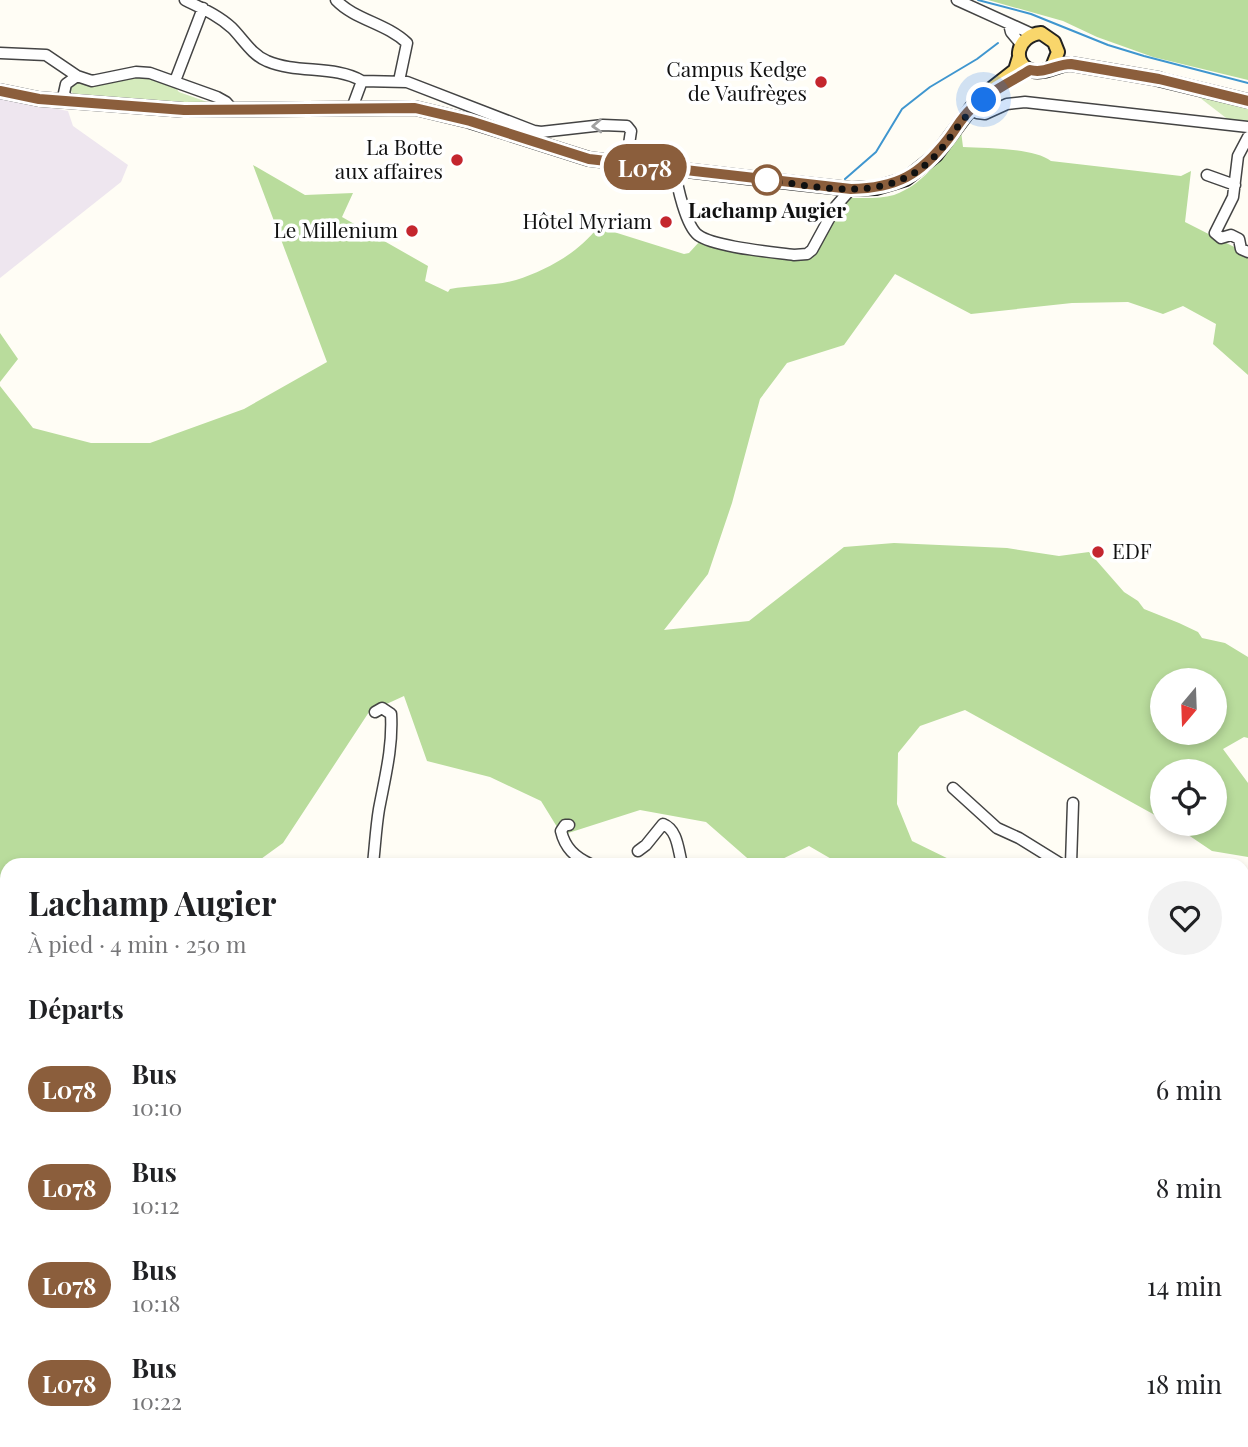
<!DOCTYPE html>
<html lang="fr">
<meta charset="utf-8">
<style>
body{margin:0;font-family:"Playfair Display",serif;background:#f2f2f2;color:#202124;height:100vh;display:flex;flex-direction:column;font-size:26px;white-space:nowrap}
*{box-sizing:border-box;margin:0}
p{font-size:23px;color:#757577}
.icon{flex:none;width:38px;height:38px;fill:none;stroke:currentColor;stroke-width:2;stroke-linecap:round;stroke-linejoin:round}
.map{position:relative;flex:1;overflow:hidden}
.drawer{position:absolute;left:0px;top:858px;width:1250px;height:590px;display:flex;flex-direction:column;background:#fff;border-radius:21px 21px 0 0;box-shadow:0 4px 10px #0003}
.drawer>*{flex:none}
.badge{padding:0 14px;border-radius:23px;font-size:24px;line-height:46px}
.needle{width:46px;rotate:199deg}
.tools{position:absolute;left:1150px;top:668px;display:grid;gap:14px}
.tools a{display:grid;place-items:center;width:77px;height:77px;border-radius:50%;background:#fff;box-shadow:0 4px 10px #0003;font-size:35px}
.you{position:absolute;width:35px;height:35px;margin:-18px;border:5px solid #fff;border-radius:50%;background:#1a73e8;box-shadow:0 0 0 10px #1a73e833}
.map>.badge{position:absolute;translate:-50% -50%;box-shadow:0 0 0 4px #fff}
h2{padding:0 28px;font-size:26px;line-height:63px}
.round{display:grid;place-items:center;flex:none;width:74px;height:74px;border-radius:37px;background:#f2f2f2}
.summary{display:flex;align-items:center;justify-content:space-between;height:119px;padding:0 28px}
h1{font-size:33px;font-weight:700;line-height:52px}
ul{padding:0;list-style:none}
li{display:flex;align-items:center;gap:21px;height:98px;padding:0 28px}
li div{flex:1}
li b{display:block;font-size:26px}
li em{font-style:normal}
li .badge{min-width:77px;font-weight:700;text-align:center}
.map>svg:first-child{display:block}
.industrial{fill:#eee6ef}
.green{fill:#d5ebbd}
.forest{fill:#b9dc9c;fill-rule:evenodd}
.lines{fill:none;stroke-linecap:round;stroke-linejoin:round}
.stream{stroke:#3f96cf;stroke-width:2}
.minor-casing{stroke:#444;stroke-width:13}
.major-casing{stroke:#222;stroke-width:16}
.minor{stroke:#fff;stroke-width:10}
.major{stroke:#f9d66b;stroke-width:12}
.oneway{stroke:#a0a0a0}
.line-casing{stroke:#fff;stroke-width:16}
.line{stroke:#8b5e3c;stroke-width:10}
.walk{stroke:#111;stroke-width:7;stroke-dasharray:0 12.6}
.poi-dot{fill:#c4262e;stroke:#fff;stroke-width:2.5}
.stop-dot{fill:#fff;stroke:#8b5e3c;stroke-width:3.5}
.labels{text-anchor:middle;stroke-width:7;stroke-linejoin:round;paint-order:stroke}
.poi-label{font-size:21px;fill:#111;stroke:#fff;text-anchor:end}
.stop-label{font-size:21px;font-weight:bold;fill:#111;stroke:#fff}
</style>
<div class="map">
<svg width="1248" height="1447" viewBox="0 0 1248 1447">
<rect width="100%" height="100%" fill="#fffdf5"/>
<path class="industrial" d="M 0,98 L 68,111 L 73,126 L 128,165 L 121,182 L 0,278 Z"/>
<path class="green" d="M 136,76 L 144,76 L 174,86 L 179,92 L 213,104 L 75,96 L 70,90 L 75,82 L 99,85 Z
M 1195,94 L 1248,108 L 1248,123 L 1230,121 Z"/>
<path class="forest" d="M 988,0 L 1248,0 L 1248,80 L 1153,57 L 1097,37 L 1063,21 Z
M 961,131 L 963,147 C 986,148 1034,148 1051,161 L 1181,176 L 1191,171 L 1185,222 L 1248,254 L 1248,375 L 1213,344 L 1216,324 L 1183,306 L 1163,314 L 1128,302 L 1072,303 L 971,314 L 895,274 L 844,345 L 787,363 L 760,399 L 732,503 L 708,574 L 664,630 L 749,621 L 844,547 L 894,543 L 1007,548 L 1059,556 L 1089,552 L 1124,592 L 1138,601 L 1144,609 L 1179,623 L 1198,632 L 1202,638 L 1225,643 L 1248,657 L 1248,738 L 1244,737 L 1223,749 L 1248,783 L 1248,857 L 1212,851 L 1172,824 L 1214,824 L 1214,772 L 1162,772 L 1162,819 L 965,710 L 920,726 L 898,753 L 897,804 L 912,841 L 959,864 L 840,864 L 809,846 L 772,864 L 754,864 L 706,822 L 640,810 L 562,835 L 541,801 L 490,777 L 427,761 L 404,696 L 369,712 L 283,843 L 254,864 L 7,864 L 7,1240 L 0,1232 L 0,386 L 33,428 L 91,443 L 150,443 L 244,409 L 327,362 L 253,165 L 305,195 L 353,193 L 342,217 L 428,266 L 425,281 L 448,292 L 450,289 C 471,285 495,286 516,280 C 547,270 578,253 598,227 L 684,254 L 689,253 L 700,241 L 718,248 L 800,261 L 814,254 L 840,209 L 850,198 C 864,198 881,199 894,195 C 925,184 942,156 961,131 ZM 1162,681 L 1214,681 L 1214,733 L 1162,733 Z
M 0,333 L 18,359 L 0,382 Z
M 460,1440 L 912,1440 L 948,1447 L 478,1447 Z"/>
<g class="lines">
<path class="stream" d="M 978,0 L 1031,14 L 1108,45 L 1144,56 L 1248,83
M 845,179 L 876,152 L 902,109 L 930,87 L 977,59 L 998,43"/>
<g class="minor-casing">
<path id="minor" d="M 185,0 C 201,8 218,15 232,28 C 243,39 252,55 267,61 C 297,74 335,65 362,81
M 336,0 C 355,20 386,23 407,43 L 399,81
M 957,0 L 1032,34
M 1009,24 L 1011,32 L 1021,44
M 0,53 L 46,55 L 77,76 L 92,81 L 136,72 L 150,73 L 217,97 L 226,102 L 233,110
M 175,81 L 203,8
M 68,101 L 64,93 L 66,84 L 77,76
M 352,108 L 362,81 L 407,82 L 534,131 L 541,132 L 603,125 L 627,126 L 631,131 L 628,151 L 631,154 C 648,156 673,154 682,171
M 977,113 L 985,114 L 1007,104 L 1025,102 L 1248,127
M 1248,137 L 1238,156 L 1233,197 L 1215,233 L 1221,238 L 1231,235 L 1239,239 L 1241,249 L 1248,252
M 675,170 C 677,186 686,226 698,235 C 714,247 772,252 794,255 L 807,254 L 812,250 L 836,206 L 851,189
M 1207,175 L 1235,185
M 953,788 L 997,828 L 1019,838 L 1061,864
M 569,825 L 565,825 L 561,831 C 565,848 575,857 590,864
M 638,851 L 646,845 L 663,824 C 678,830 678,850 682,864
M 373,864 C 375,846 376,827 379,809 C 385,777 393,747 391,714 L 382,708 L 375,712
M 1071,864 L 1073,803
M 1242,1099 L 1248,1108
M 1242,1190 L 1246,1197 L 1242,1207
M 1242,1230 L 1248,1239
M 1242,1301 L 1248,1306
M 1242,1328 L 1248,1329"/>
</g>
<g class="major-casing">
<path id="major" d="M 1052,67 L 1058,52 L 1054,42 L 1041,33 C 1017,35 1010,64 1033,71 C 1044,74 1059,64 1071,64 L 1159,79
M 1153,78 L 1248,101
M 0,91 L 39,99 L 184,110 L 415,108 L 469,121 L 589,159 L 795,183 L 851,189 L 876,188 L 906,179 L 936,155 L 978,99 L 1015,70 L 1019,57"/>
</g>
<use href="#minor" class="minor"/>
<use href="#major" class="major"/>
</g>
<defs><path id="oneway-chevron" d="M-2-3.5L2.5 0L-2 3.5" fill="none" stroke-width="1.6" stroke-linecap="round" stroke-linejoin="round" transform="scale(1.75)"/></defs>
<use class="oneway" href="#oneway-chevron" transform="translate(597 126) rotate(177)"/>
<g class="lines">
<g class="line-casing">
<path id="line" d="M 0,91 L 39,99 L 184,110 L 415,108 L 470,121 L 589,159 L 851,189 C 897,188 920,175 948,139 C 955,130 962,117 971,109 C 987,93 1011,82 1030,70 C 1045,74 1056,64 1071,64 L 1159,79 L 1248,101"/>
</g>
<use href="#line" class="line"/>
<path class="walk" d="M 767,180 C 826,188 889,204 935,156 C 952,138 962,115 984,100"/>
</g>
<g class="poi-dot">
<circle cx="821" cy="82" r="7"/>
<circle cx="457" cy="160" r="7"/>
<circle cx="666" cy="222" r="7"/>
<circle cx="412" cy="231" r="7"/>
<circle cx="1098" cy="552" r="7"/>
</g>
<circle class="stop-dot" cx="767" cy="180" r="14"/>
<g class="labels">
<g class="poi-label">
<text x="807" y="77">Campus Kedge<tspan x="807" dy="24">de Vaufrèges</tspan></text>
<text x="443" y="155">La Botte<tspan x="443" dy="24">aux affaires</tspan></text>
<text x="652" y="229">Hôtel Myriam</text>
<text x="398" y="238">Le Millenium</text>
<text x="1112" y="559" text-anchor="start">EDF</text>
</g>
<g class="stop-label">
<text x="767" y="218">Lachamp Augier</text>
</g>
</g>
</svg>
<div class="tools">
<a><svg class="needle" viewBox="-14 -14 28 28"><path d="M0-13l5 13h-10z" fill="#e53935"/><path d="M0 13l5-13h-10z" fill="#757577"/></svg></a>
<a><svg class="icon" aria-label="locate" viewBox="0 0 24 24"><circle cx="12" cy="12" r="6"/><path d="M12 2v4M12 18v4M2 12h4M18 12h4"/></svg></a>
</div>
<div class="you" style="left:984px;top:100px"></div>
<b class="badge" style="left:645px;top:167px;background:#8b5e3c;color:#fff">L078</b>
<section class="drawer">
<div class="summary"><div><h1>Lachamp Augier</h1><p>À pied · 4 min · 250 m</p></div><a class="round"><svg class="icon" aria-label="heart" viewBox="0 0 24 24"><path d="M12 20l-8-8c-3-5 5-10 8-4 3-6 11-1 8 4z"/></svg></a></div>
<h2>Départs</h2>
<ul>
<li><span class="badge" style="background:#8b5e3c;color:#fff">L078</span><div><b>Bus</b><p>10:10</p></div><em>6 min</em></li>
<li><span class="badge" style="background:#8b5e3c;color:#fff">L078</span><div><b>Bus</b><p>10:12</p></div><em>8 min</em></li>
<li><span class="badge" style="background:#8b5e3c;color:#fff">L078</span><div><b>Bus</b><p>10:18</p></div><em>14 min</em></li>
<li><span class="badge" style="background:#8b5e3c;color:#fff">L078</span><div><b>Bus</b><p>10:22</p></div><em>18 min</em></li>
</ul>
</section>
</div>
